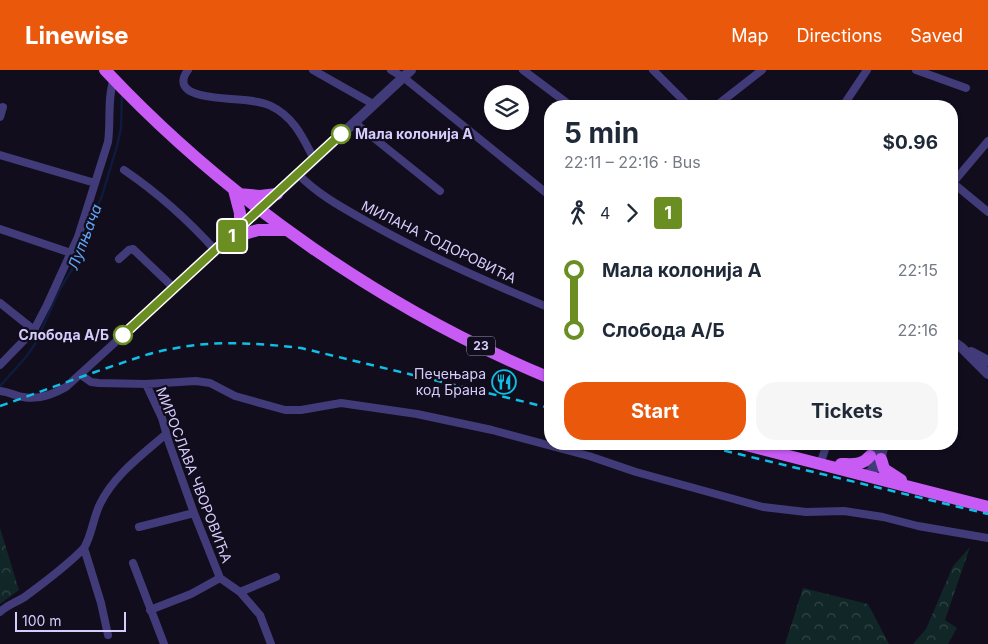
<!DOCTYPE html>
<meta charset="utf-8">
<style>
body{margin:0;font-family:Inter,sans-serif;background:#f6f6f7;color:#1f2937;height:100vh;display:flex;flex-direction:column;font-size:19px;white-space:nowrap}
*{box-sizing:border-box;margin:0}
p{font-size:16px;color:#747a83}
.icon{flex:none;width:28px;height:28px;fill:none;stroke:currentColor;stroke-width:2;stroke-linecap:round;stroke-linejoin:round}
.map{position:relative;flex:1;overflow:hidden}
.sheet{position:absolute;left:544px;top:30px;width:414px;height:350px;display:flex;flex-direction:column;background:#fff;border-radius:20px;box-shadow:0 1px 4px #0004}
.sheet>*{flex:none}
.badge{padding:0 10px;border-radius:4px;font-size:18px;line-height:32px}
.buttons{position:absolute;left:484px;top:15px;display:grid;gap:10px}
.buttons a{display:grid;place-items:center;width:45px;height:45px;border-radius:50%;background:#fff;box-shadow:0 1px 4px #0004;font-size:25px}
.scale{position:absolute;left:15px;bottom:12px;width:111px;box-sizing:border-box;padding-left:5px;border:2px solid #d6cdfc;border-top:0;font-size:14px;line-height:18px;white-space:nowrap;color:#d6cdfc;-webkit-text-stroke:4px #110d1d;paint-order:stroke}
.map>.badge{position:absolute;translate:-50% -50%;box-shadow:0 0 0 2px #fff}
.legs{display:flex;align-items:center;gap:8px;height:55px;padding:0 20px;font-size:16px}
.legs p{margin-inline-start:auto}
.head{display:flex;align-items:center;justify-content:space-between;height:85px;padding:0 20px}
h1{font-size:28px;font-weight:700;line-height:38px}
.cta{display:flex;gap:10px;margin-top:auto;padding:10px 20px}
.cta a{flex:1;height:58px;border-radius:20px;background:#ea580c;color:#fff;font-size:20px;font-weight:700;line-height:58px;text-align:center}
.cta a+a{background:#f6f6f7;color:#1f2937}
ul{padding:0 20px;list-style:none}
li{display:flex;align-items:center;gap:18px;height:60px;font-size:19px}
li i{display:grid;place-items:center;width:8px;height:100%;margin:0 6px;background:currentColor}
li i::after{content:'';width:12px;height:12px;margin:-6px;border:4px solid;border-radius:50%;background:#fff}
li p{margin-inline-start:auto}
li:first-child i{background:linear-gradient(#0000 50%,currentColor 0)}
li:last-child i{background:linear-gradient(currentColor 50%,#0000 0)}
header{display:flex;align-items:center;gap:30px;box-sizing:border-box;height:70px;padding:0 25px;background:#ea580c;color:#fff}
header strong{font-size:24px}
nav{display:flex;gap:28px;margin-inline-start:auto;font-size:18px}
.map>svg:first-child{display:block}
.forest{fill:url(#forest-crowns)}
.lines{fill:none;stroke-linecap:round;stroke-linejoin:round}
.stream{stroke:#0e1b3c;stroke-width:2.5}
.minor{stroke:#423b79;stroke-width:8}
.tertiary{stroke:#423b79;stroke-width:10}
.primary{stroke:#c75bf4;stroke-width:12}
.rail{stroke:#0fbfe5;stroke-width:2.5;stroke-dasharray:8 6;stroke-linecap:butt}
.line-1-casing{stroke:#fff;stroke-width:11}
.line-1{stroke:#6b8e23;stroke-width:8}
.stop-1-dot{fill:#fff;stroke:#6b8e23;stroke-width:2.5}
.labels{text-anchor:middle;stroke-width:4.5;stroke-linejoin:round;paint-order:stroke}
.shield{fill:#110d1d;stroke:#9b93b9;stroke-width:1}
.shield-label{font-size:12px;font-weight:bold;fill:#d6cdfc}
.stop-label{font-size:14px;font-weight:bold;fill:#d6cdfc;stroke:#110d1d;text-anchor:start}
.street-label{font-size:14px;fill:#d6cdfc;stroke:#110d1d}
.poi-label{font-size:14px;fill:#d6cdfc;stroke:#110d1d;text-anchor:end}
.water-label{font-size:15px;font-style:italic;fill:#62a5f5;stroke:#110d1d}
</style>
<header>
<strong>Linewise</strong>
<nav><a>Map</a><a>Directions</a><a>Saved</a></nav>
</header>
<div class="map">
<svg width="988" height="574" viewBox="0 0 988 574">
<defs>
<pattern id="forest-crowns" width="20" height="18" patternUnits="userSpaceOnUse" patternTransform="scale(1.25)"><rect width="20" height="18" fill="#112627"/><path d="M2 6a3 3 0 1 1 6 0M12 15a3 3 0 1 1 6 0" fill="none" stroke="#334447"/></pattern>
</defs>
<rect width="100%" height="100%" fill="#110d1d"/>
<path class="forest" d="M 0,458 L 19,520 L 0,534 Z
M 970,477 L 945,550 L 957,558 L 948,574 L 913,574 L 926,559 L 953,496 Z
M 803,518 L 868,534 L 889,574 L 785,574 Z"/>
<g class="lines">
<path class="stream" d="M 0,316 L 26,287 L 35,274 L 60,219 L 83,181 L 90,152 L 102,126 L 117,76 L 121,58 L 122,23"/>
<path class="minor" d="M 188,0 C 166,30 229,28 245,30 C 253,31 263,32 271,36 C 294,47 303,68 314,89
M 313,0 L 373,34
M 391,0 L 403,7 L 550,126
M 523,0 L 571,36
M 653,0 L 689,36
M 916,0 L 966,18
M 716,36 L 762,0
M 843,36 L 867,0
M 0,47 L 3,37
M 354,52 L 440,121
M 0,85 L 95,113
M 124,100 C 158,123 188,150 216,181
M 298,104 C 319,126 347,140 373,155 C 430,187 490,213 550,238
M 953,113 L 988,142
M 951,115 L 988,71
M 0,159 L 71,183
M 240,159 L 260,140
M 119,189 L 129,180 L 133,179 L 174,218
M 0,233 L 34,260
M 0,295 L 34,260 L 47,235 L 78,167 L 108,72 C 111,52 107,27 114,9
M 81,305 L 91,312 L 99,313 L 146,314 L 196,311 L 210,313 L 235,326 L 285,340 L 301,340 L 341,333 L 417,344 L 492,360 L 589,386 L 636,402 L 763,437 L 806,442 L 844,441 L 883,447 L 918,456 L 988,468
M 146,314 L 162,348 L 169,373 L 194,443 L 220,508 L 240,522 L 260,545 L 271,574
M 0,321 C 9,322 16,326 23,327 C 38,330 54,324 66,317 L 231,167
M 820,394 L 827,374
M 139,457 L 194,443
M 84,478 L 101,533 L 108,565
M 133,493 L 164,574
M 240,522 L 276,507
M 150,540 L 191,524 L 220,508
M 0,542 C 8,534 18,532 26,526 C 46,511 67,496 84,478 C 92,465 93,448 100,434 C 114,405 142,385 166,364"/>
<path class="tertiary" d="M 260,140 L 411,0
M 951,270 L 961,277 L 988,304
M 971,282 L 988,291
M 871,393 L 870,386 L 875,374
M 864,405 C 879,400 881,387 884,374"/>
<path class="primary" d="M 105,0 C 227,130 385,240 550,308
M 234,120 L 240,143 L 240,159
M 238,124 L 260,126 L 277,124
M 228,169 L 258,160 L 287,160
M 742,374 L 988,437
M 881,389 L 884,399 L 901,410
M 841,394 C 852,394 862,396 870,386"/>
<path class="rail" d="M 0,336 C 40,322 79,307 119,294 C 136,288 153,282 171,279 C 214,270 257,273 301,278 L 550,338
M 697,374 L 988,444"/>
</g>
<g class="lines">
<g class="line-1-casing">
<path id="line-1" d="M 123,265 L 341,64"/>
</g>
<use href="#line-1" class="line-1"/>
</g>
<defs>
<g id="restaurant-ring" transform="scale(1.25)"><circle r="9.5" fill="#110d1d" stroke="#0fbfe5" stroke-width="1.5"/><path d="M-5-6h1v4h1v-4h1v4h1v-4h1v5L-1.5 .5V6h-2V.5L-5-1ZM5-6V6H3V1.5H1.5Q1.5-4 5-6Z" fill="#0fbfe5"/></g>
</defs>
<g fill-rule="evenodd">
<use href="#restaurant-ring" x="504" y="312"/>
</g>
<g class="stop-1-dot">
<circle cx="341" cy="64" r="9"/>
<circle cx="123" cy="265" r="9"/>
</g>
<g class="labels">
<rect class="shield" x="467" y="266.5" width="28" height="19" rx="4"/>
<g class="shield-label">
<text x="481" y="280">23</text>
</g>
<g class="stop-label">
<text x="355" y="69">Мала колонија А</text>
<text x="109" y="270" text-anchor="end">Слобода А/Б</text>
</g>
<g class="street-label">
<text transform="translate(439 172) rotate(26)" y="5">МИЛАНА ТОДОРОВИЋА</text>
<text transform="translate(194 405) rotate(69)" y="5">МИРОСЛАВА ЧВОРОВИЋА</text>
</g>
<g class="poi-label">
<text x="486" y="309">Печењара<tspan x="486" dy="16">код Брана</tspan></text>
</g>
<g class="water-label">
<text transform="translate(85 167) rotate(-69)" y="5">Лупњача</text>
</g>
</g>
</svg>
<div class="buttons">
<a><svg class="icon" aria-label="layers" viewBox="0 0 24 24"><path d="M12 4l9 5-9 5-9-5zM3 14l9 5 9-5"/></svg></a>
</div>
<div class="scale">100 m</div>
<b class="badge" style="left:232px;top:166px;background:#6b8e23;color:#fff">1</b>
<section class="sheet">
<div class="head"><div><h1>5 min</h1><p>22:11 – 22:16 · Bus</p></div><b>$0.96</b></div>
<div class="legs"><svg class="icon" aria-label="walk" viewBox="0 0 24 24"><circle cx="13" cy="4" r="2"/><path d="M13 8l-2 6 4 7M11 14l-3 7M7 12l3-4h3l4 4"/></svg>4<svg class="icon" aria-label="forward" viewBox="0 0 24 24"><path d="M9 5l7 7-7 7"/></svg><b class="badge" style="background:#6b8e23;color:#fff">1</b></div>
<ul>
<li><i style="color:#6b8e23"></i><b>Мала колонија А</b><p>22:15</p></li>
<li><i style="color:#6b8e23"></i><b>Слобода А/Б</b><p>22:16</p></li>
</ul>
<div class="cta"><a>Start</a><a>Tickets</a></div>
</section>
</div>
